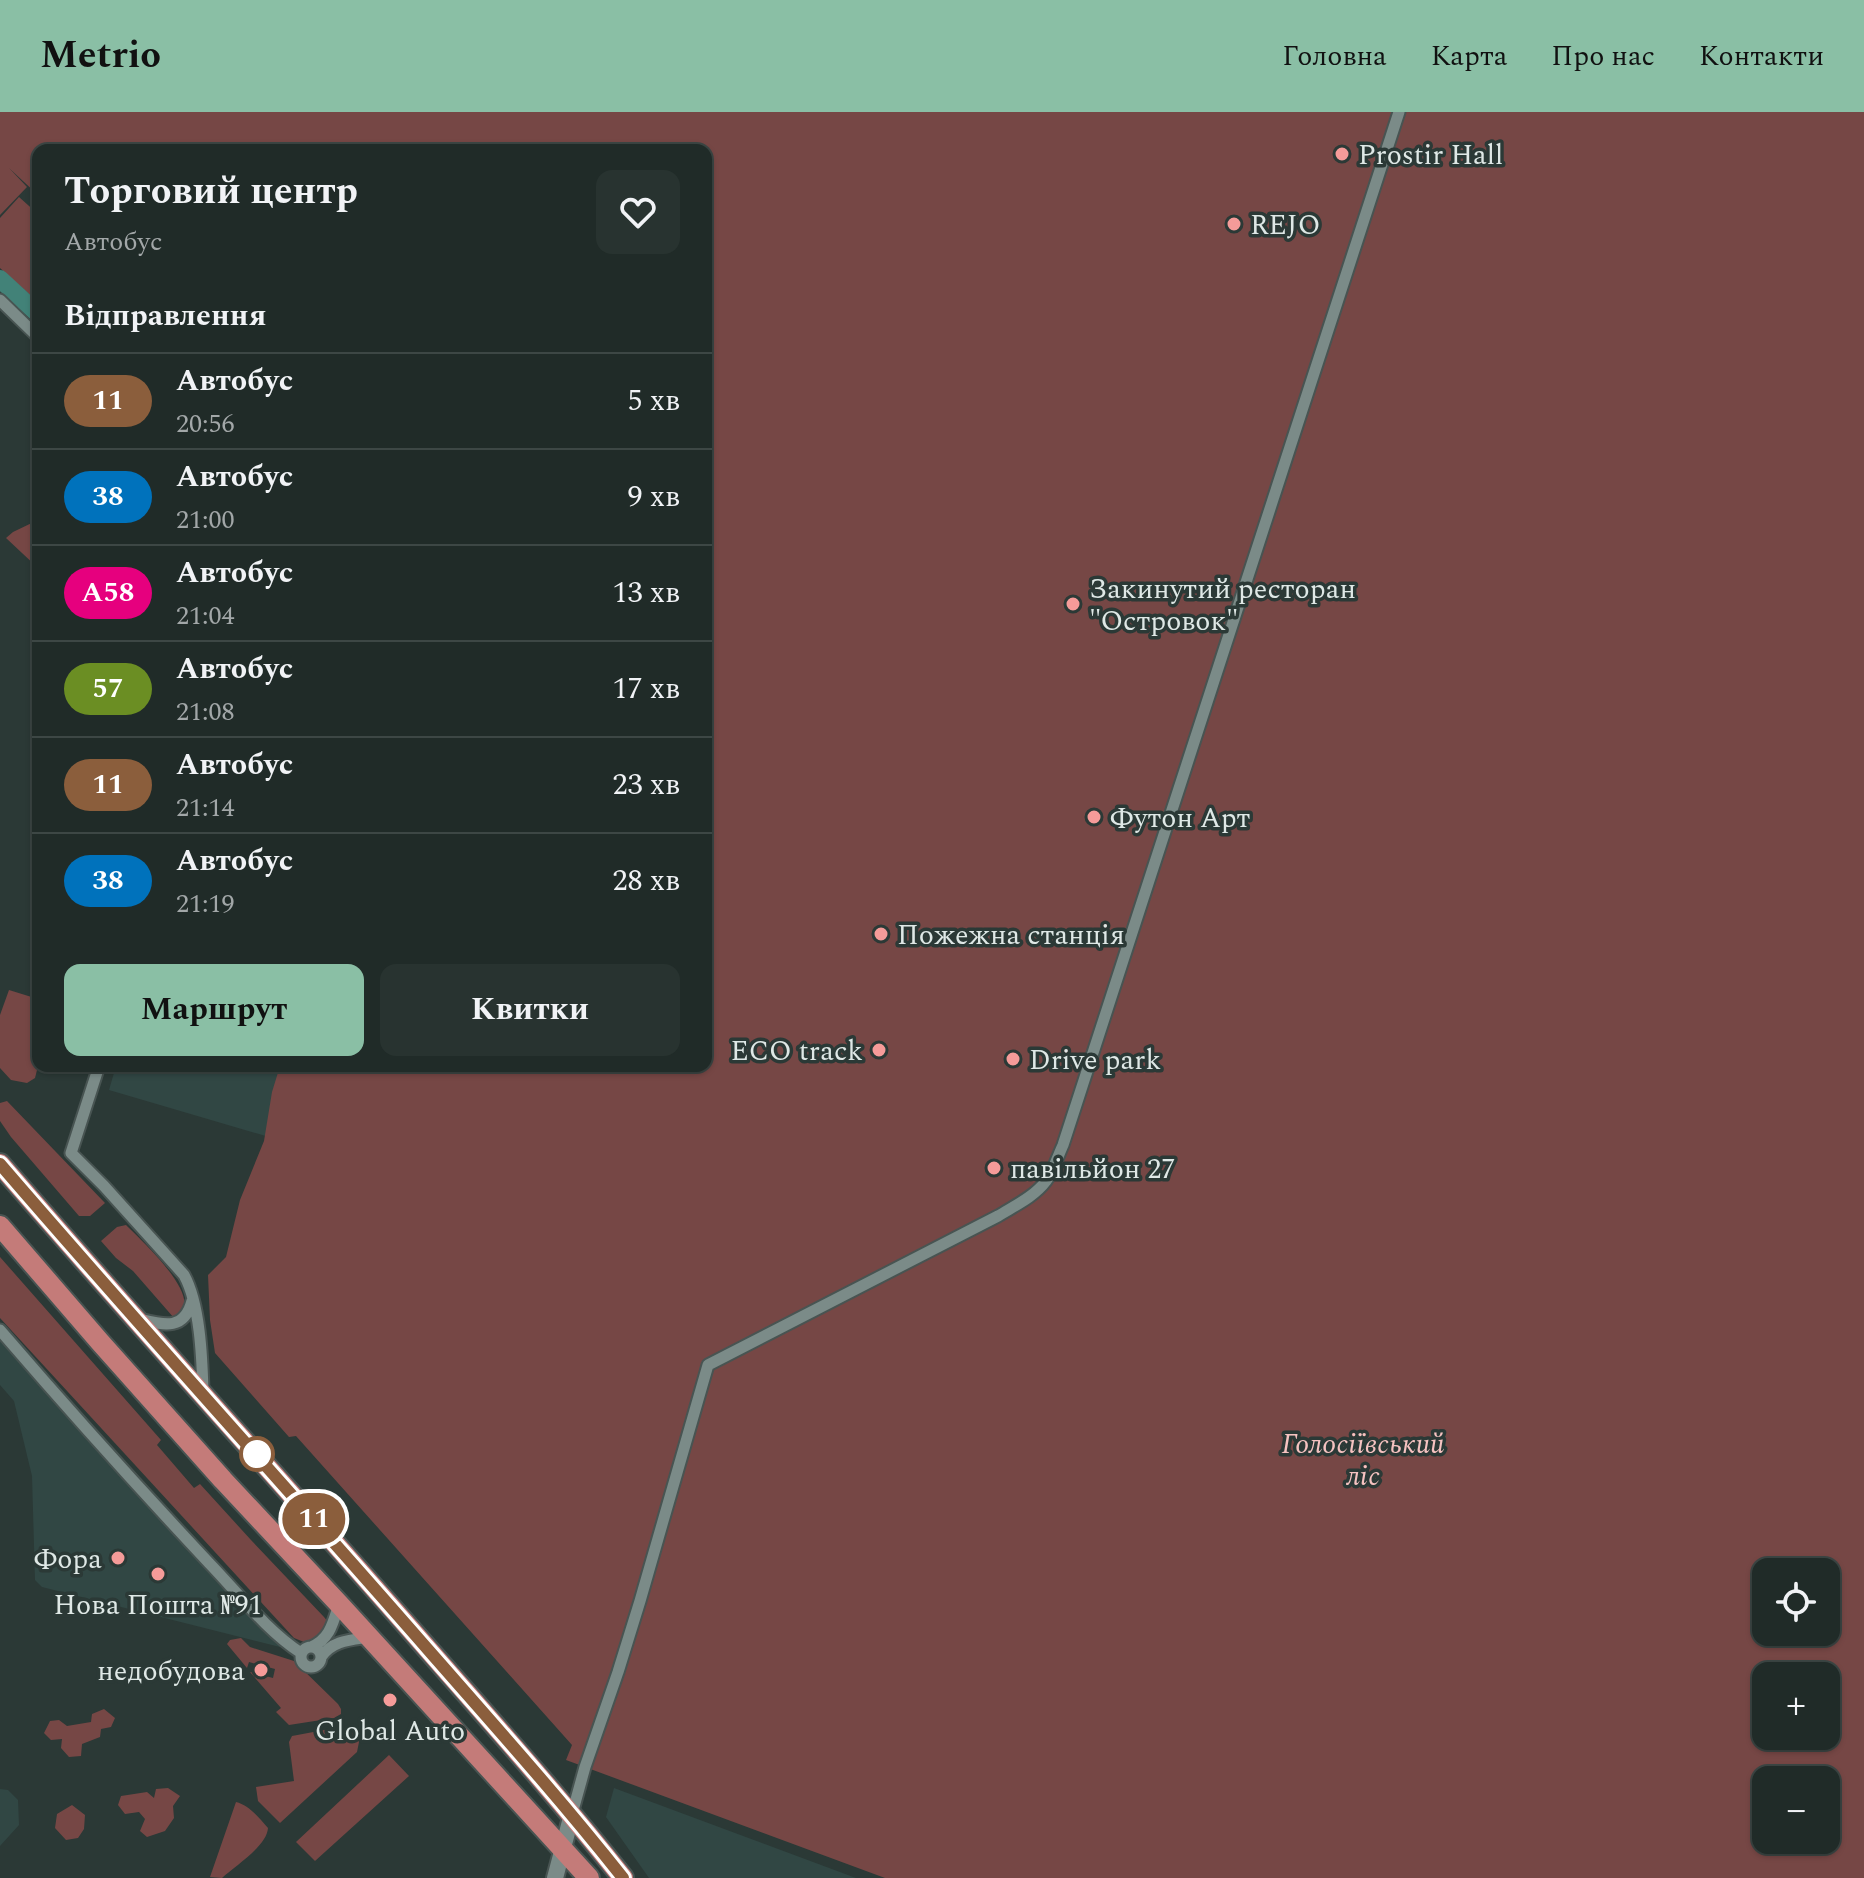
<!DOCTYPE html>
<html lang="uk">
<meta charset="utf-8">
<style>
body{margin:0;font-family:Spectral,serif;background:#283330;color:#f1f3f6;height:100vh;display:flex;flex-direction:column;font-size:30px;white-space:nowrap}
*{box-sizing:border-box;margin:0}
p{font-size:26px;color:#a2a7a8}
.icon{flex:none;width:44px;height:44px;fill:none;stroke:currentColor;stroke-width:2;stroke-linecap:round;stroke-linejoin:round}
.map{position:relative;flex:1;overflow:hidden}
.side{position:absolute;left:32px;top:32px;width:680px;height:928px;display:flex;flex-direction:column;background:#202b28;border-radius:16px;box-shadow:0 2px 6px #0004,0 0 0 2px #3d4745}
.side>*{flex:none}
.badge{padding:0 16px;border-radius:26px;font-size:28px;line-height:52px}
.controls{position:absolute;left:1752px;top:1446px;display:grid;gap:16px}
.controls a{display:grid;place-items:center;width:88px;height:88px;border-radius:16px;background:#202b28;box-shadow:0 2px 6px #0004,0 0 0 2px #3d4745;font-size:40px}
.map>.badge{position:absolute;translate:-50% -50%;box-shadow:0 0 0 4px #fff}
h2{padding:0 32px;font-size:30px;line-height:72px}
.round{display:grid;place-items:center;flex:none;width:84px;height:84px;border-radius:16px;background:#283330}
.headline{display:flex;align-items:center;justify-content:space-between;height:136px;padding:0 32px}
h1{font-size:38px;font-weight:700;line-height:60px}
.button{display:flex;gap:16px;margin-top:auto;padding:16px 32px}
.button a{flex:1;height:92px;border-radius:16px;background:#8abfa5;color:#111;font-size:32px;font-weight:700;line-height:92px;text-align:center}
.button a+a{background:#283330;color:#f1f3f6}
ul{padding:0;list-style:none}
li{display:flex;align-items:center;gap:24px;height:96px;padding:0 32px;border-top:2px solid #3d4745}
li div{flex:1}
li b{display:block;font-size:30px}
li em{font-style:normal}
li .badge{min-width:88px;font-weight:700;text-align:center}
header{display:flex;align-items:center;gap:48px;box-sizing:border-box;height:112px;padding:0 40px;background:#8abfa5;color:#111}
header strong{font-size:38px}
nav{display:flex;gap:44px;margin-inline-start:auto;font-size:28px}
.map>svg:first-child{display:block}
.built{fill:#314744}
.green{fill:#764745;fill-rule:evenodd}
.lines{fill:none;stroke-linecap:round;stroke-linejoin:round}
.river{stroke:#428278;stroke-width:18}
.street-casing{stroke:#485452;stroke-width:15}
.secondary-casing{stroke:#485452;stroke-width:20}
.highway-casing{stroke:#485452;stroke-width:24}
.street{stroke:#7b8b88;stroke-width:11}
.secondary{stroke:#7b8b88;stroke-width:16}
.highway{stroke:#c47b79;stroke-width:20}
.line-casing{stroke:#fff;stroke-width:18}
.line{stroke:#8b5e3c;stroke-width:12}
.poi-dot{fill:#f59b99;stroke:#2b3936;stroke-width:3}
.stop-dot{fill:#fff;stroke:#8b5e3c;stroke-width:4}
.labels{text-anchor:middle;stroke-width:7;stroke-linejoin:round;paint-order:stroke}
.poi-label{font-size:28px;fill:#dfe8e6;stroke:#2b3936;text-anchor:start}
.park-label{font-size:28px;font-style:italic;fill:#f6c3c1;stroke:#2b3936}
</style>
<header>
<strong>Metrio</strong>
<nav><a>Головна</a><a>Карта</a><a>Про нас</a><a>Контакти</a></nav>
</header>
<div class="map">
<svg width="1864" height="1766" viewBox="0 0 1864 1766">
<rect width="100%" height="100%" fill="#2b3936"/>
<path class="built" d="M 116,954 L 290,954 L 269,1025 L 109,978 Z
M 0,1223 L 284,1536 L 42,1475 L 35,1468 L 32,1364 L 14,1289 L 0,1273 Z
M 614,1676 L 856,1766 L 649,1766 L 606,1705 Z
M 0,1677 L 8,1678 L 18,1688 L 19,1713 L 0,1734 Z"/>
<path class="green" d="M 0,0 L 1864,0 L 1864,1766 L 885,1766 L 566,1648 L 572,1633 L 296,1324 L 289,1325 L 215,1241 L 210,1208 L 208,1163 L 226,1145 L 240,1088 L 264,1029 L 272,980 L 280,954 L 706,954 L 706,38 L 38,38 L 38,83 L 9,56 L 27,75 L 0,103 ZM 1766,1460 L 1826,1460 L 1826,1520 L 1766,1520 ZM 1766,1564 L 1826,1564 L 1826,1624 L 1766,1624 ZM 1766,1668 L 1826,1668 L 1826,1728 L 1766,1728 Z
M 19,85 L 38,102 L 38,190 L 0,156 L 0,106 Z
M 38,408 L 38,456 L 6,426 L 13,420 Z
M 9,878 L 38,887 L 38,954 L 35,966 L 27,971 L 11,968 L 0,956 L 0,903 Z
M 7,989 L 105,1091 L 90,1104 L 79,1104 L 11,1025 L 0,1009 L 0,991 Z
M 126,1113 C 140,1127 211,1191 174,1206 L 133,1159 L 116,1146 L 101,1129 L 117,1115 Z
M 0,1145 L 161,1328 L 157,1333 L 194,1376 L 200,1372 L 251,1428 L 324,1505 L 328,1510 L 323,1523 L 309,1532 L 294,1526 L 0,1206 Z
M 241,1526 L 250,1535 L 294,1549 L 338,1592 L 341,1597 L 341,1602 L 334,1606 L 289,1613 L 276,1600 L 281,1596 L 250,1560 L 273,1566 L 275,1557 L 249,1550 L 247,1556 L 227,1532 L 230,1528 Z
M 104,1597 L 115,1606 L 111,1615 L 101,1617 L 100,1625 L 82,1632 L 81,1644 L 69,1645 L 61,1636 L 62,1627 L 51,1628 L 44,1621 L 50,1609 L 59,1608 L 67,1614 L 91,1610 L 92,1602 Z
M 340,1615 L 354,1618 L 359,1630 L 357,1640 L 280,1711 L 258,1689 L 256,1675 L 294,1669 L 289,1630 L 292,1624 Z
M 389,1643 L 409,1664 L 315,1749 L 296,1730 Z
M 168,1676 L 180,1684 L 173,1694 L 174,1706 L 165,1719 L 147,1725 L 140,1719 L 145,1707 L 139,1700 L 125,1702 L 118,1693 L 121,1684 L 147,1680 L 154,1686 L 156,1677 Z
M 236,1690 C 249,1693 259,1706 268,1716 C 267,1734 235,1754 222,1766 L 210,1765 Z
M 72,1693 L 85,1703 L 84,1717 L 78,1726 L 66,1728 L 55,1716 L 57,1702 Z"/>
<g class="lines">
<path class="river" d="M 0,167 L 38,202"/>
<g class="street-casing">
<path id="street" d="M 0,188 L 38,225
M 99,954 L 71,1041 L 104,1074 L 184,1163 C 200,1192 202,1245 203,1279
M 139,1207 C 164,1213 184,1219 192,1189
M 0,1218 C 68,1297 138,1375 209,1451 C 238,1481 266,1518 301,1541
M301 1545a10 10 0 1 1 20 0a10 10 0 1 1-20 0Z
M 311,1535 C 330,1527 333,1511 339,1492
M 321,1545 C 333,1528 351,1528 370,1525
M 572,1702 L 585,1655 L 618,1560 L 640,1489 L 708,1253 L 998,1104 C 1014,1094 1034,1085 1046,1069 C 1053,1059 1058,1044 1063,1033 L 1399,0"/>
</g>
<g class="secondary-casing">
<path id="secondary" d="M 555,1766 L 572,1702"/>
</g>
<g class="highway-casing">
<path id="highway" d="M 0,1052 C 138,1212 280,1368 419,1527 C 488,1606 558,1684 623,1766
M 0,1114 L 100,1230 L 223,1368 L 339,1492 L 589,1766"/>
</g>
<use href="#street" class="street"/>
<use href="#secondary" class="secondary"/>
<use href="#highway" class="highway"/>
</g>
<g class="lines">
<g class="line-casing">
<path id="line" d="M 0,1052 C 142,1217 288,1377 431,1541 C 496,1615 562,1689 623,1766"/>
</g>
<use href="#line" class="line"/>
</g>
<g class="poi-dot">
<circle cx="1342" cy="42" r="8"/>
<circle cx="1234" cy="112" r="8"/>
<circle cx="1073" cy="492" r="8"/>
<circle cx="1094" cy="705" r="8"/>
<circle cx="881" cy="822" r="8"/>
<circle cx="879" cy="938" r="8"/>
<circle cx="1013" cy="947" r="8"/>
<circle cx="994" cy="1056" r="8"/>
<circle cx="118" cy="1446" r="8"/>
<circle cx="158" cy="1462" r="8"/>
<circle cx="261" cy="1558" r="8"/>
<circle cx="390" cy="1588" r="8"/>
</g>
<circle class="stop-dot" cx="257" cy="1342" r="16"/>
<g class="labels">
<g class="poi-label">
<text x="1358" y="52">Prostir Hall</text>
<text x="1250" y="122">REJO</text>
<text x="1089" y="486">Закинутий ресторан<tspan x="1089" dy="32">"Островок"</tspan></text>
<text x="1110" y="715">Футон Арт</text>
<text x="897" y="832">Пожежна станція</text>
<text x="863" y="948" text-anchor="end">ECO track</text>
<text x="1029" y="957">Drive park</text>
<text x="1010" y="1066">павільйон 27</text>
<text x="102" y="1456" text-anchor="end">Фора</text>
<text x="158" y="1502" text-anchor="middle">Нова Пошта №91</text>
<text x="245" y="1568" text-anchor="end">недобудова</text>
<text x="390" y="1628" text-anchor="middle">Global Auto</text>
</g>
<g class="park-label">
<text x="1363" y="1341">Голосіївський<tspan x="1363" dy="32">ліс</tspan></text>
</g>
</g>
</svg>
<div class="controls">
<a><svg class="icon" aria-label="locate" viewBox="0 0 24 24"><circle cx="12" cy="12" r="6"/><path d="M12 2v4M12 18v4M2 12h4M18 12h4"/></svg></a>
<a>+</a>
<a>−</a>
</div>
<b class="badge" style="left:314px;top:1407px;background:#8b5e3c;color:#fff">11</b>
<section class="side">
<div class="headline"><div><h1>Торговий центр</h1><p>Автобус</p></div><a class="round"><svg class="icon" aria-label="heart" viewBox="0 0 24 24"><path d="M12 20l-8-8c-3-5 5-10 8-4 3-6 11-1 8 4z"/></svg></a></div>
<h2>Відправлення</h2>
<ul>
<li><span class="badge" style="background:#8b5e3c;color:#fff">11</span><div><b>Автобус</b><p>20:56</p></div><em>5 хв</em></li>
<li><span class="badge" style="background:#0072bc;color:#fff">38</span><div><b>Автобус</b><p>21:00</p></div><em>9 хв</em></li>
<li><span class="badge" style="background:#e6007e;color:#fff">А58</span><div><b>Автобус</b><p>21:04</p></div><em>13 хв</em></li>
<li><span class="badge" style="background:#6b8e23;color:#fff">57</span><div><b>Автобус</b><p>21:08</p></div><em>17 хв</em></li>
<li><span class="badge" style="background:#8b5e3c;color:#fff">11</span><div><b>Автобус</b><p>21:14</p></div><em>23 хв</em></li>
<li><span class="badge" style="background:#0072bc;color:#fff">38</span><div><b>Автобус</b><p>21:19</p></div><em>28 хв</em></li>
</ul>
<div class="button"><a>Маршрут</a><a>Квитки</a></div>
</section>
</div>
